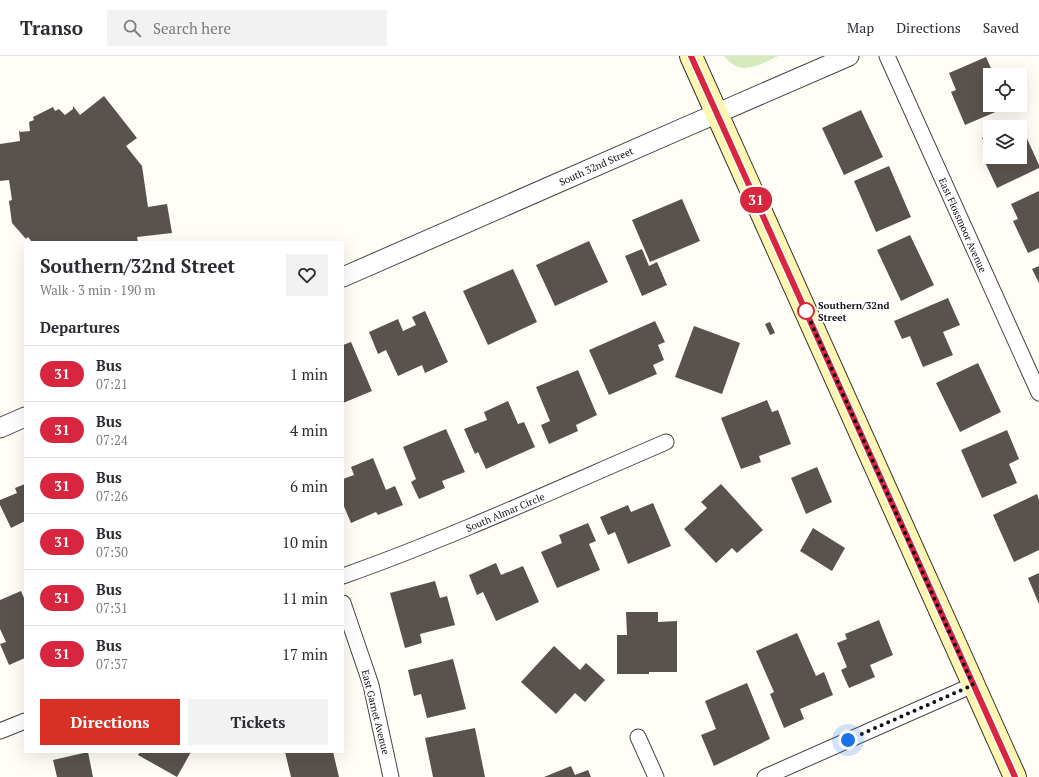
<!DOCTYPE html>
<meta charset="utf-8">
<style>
body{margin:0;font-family:"PT Serif",serif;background:#f2f2f3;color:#2b2b33;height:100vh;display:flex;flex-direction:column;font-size:15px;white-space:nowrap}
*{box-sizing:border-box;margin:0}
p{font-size:13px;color:#7c7c81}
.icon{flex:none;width:22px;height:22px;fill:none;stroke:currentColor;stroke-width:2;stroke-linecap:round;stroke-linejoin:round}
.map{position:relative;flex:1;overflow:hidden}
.sheet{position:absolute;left:24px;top:185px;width:320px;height:512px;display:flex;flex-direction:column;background:#fff;border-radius:0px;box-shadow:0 4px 16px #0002}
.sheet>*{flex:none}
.badge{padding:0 8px;border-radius:13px;font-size:14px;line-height:26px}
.fabs{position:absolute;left:983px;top:12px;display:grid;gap:8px}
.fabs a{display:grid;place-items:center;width:44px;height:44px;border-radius:0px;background:#fff;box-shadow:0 4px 16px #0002;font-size:20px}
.you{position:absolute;width:20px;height:20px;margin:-10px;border:3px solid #fff;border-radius:50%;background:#1a73e8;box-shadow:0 0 0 6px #1a73e833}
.map>.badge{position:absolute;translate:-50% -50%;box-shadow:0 0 0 2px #fff}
h2{padding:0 16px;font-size:15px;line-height:36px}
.round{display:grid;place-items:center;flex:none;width:42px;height:42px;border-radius:0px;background:#f2f2f3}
.head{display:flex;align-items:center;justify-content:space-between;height:68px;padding:0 16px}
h1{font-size:19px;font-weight:800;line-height:30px}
.button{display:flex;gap:8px;margin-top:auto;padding:8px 16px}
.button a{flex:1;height:46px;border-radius:0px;background:#d93025;color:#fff;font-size:16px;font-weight:800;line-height:46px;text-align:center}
.button a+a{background:#f2f2f3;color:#2b2b33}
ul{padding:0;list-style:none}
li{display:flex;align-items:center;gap:12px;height:56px;padding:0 16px;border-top:1px solid #e1e1e2}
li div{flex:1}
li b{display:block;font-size:15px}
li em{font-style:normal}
li .badge{min-width:44px;font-weight:700;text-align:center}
header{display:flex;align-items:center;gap:24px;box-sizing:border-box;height:56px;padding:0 20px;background:#fff;border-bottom:1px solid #e1e1e2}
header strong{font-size:19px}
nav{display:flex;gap:22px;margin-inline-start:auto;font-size:14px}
.search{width:280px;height:36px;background:#f2f2f3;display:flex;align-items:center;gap:10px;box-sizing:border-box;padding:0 14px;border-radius:0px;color:#7c7c81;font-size:15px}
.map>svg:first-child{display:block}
.green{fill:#d5ebbd}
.building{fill:#5a524d}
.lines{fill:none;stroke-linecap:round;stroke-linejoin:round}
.minor-casing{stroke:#444;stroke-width:17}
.tertiary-casing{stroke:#444;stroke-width:21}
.secondary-casing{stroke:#333;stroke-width:24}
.minor{stroke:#fff;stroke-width:15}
.tertiary{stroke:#fff;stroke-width:19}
.secondary{stroke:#fff6b0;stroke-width:22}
.line-casing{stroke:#fff;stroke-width:9}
.line{stroke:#d7263d;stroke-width:6}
.walk{stroke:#111;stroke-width:4;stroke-dasharray:0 7.2}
.stop-dot{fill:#fff;stroke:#d7263d;stroke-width:2}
.labels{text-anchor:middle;stroke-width:4;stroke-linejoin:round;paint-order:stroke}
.street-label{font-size:10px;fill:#111;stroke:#fff}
.stop-label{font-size:10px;font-weight:bold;fill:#111;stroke:#fff;text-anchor:start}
</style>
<header>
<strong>Transo</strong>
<div class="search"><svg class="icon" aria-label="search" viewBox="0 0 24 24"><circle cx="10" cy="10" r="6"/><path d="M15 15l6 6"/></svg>Search here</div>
<nav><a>Map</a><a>Directions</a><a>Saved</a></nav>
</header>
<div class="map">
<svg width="1039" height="721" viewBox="0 0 1039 721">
<rect width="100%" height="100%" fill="#fffdf5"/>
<path class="green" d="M 724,0 L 778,0 C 771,4 754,12 745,12 C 737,13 729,6 724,0 Z"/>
<path class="building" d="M 986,1 L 994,19 L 990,19 L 990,49 L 1006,49 L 1007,51 L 965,69 L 951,36 L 956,34 L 949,17 Z
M 104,40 L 137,82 L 126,90 L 142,110 L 148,151 L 167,148 L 172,177 L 137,181 L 138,186 L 32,186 L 28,181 L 26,183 L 12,167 L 9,145 L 12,144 L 9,124 L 0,125 L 0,88 L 20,85 L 19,75 L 20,75 L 20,76 L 30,75 L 29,66 L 34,64 L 33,61 L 53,51 L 55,55 L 59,53 L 65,59 L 73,53 L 73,50 L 80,59 Z
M 861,54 L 883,101 L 844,119 L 822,72 Z
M 1019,65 L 1039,109 L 1039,112 L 997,132 L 983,102 L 990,99 L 982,82 L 990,78 L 990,101 L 1020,101 L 1020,71 L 1005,71 Z
M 889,110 L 911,161 L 876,176 L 854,125 Z
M 1039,135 L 1039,192 L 1028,197 L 1013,165 L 1018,163 L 1011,148 Z
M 682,143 L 700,185 L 650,206 L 632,164 Z
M 910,179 L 934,229 L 901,245 L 877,194 Z
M 589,185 L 608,226 L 555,250 L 536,209 Z
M 642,193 L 649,210 L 657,206 L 667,229 L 642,240 L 625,200 Z
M 1039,210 L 1039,227 L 1032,213 Z
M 513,213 L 537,266 L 488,289 L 463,235 Z
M 948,242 L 960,269 L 943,276 L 953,299 L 923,311 L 910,280 L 902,283 L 894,265 Z
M 425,255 L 448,306 L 425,317 L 422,309 L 398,320 L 386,294 L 378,298 L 369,276 L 398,263 L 403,275 L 416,269 L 412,261 Z
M 655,265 L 665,286 L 658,289 L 664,304 L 653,309 L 657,318 L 609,339 L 589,294 Z
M 770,266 L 775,277 L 770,279 L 765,268 Z
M 694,270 L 740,287 L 722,338 L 675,321 Z
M 351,286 L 372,335 L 343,347 L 343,289 Z
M 978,307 L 1001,356 L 960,376 L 936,327 Z
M 578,314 L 597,359 L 576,369 L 578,375 L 549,388 L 541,369 L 550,365 L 536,331 Z
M 767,344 L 772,356 L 778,354 L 791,388 L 759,400 L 761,406 L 741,413 L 721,362 Z
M 508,345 L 518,368 L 524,366 L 535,391 L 486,413 L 478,396 L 475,398 L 464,373 L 487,364 L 484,356 Z
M 446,373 L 465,416 L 442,425 L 445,432 L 419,443 L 411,426 L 416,423 L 403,391 Z
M 1007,374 L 1019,403 L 1009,408 L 1017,427 L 982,442 L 961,394 Z
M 373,402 L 386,434 L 395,430 L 403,449 L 378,459 L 376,456 L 351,467 L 343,448 L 343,423 L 354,419 L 351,411 Z
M 817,411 L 832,446 L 806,458 L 791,422 Z
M 25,428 L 25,465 L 11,472 L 0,449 L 0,444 L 17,437 L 15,432 Z
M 721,428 L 763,474 L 737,497 L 732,492 L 716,507 L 684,473 L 707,452 L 701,446 Z
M 1037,438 L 1039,444 L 1039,494 L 1014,506 L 993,459 Z
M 653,447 L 671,490 L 628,508 L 615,476 L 608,479 L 600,461 L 628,449 L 631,456 Z
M 588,467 L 596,485 L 589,488 L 600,514 L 557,532 L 541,496 L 562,487 L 559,479 Z
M 813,472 L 845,492 L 832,515 L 800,495 Z
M 496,507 L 501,519 L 523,510 L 539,546 L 496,565 L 483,536 L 477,539 L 469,519 Z
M 1039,517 L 1039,548 L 1028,522 Z
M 435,525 L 440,542 L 447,540 L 455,569 L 420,578 L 422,587 L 405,592 L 390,537 Z
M 21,535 L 24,542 L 25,542 L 25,602 L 9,609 L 0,588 L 6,586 L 0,573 L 0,544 Z
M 626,556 L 658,556 L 658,566 L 677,565 L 677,616 L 649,616 L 649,618 L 617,618 L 617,579 L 627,579 Z
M 879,564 L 893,599 L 870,609 L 875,621 L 849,632 L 841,614 L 847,611 L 837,587 L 847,583 L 845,578 Z
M 797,577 L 816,620 L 824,616 L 833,639 L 800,653 L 804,663 L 784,672 L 770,638 L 774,636 L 756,595 Z
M 554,590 L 580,614 L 586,607 L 605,624 L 585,646 L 575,637 L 556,658 L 521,626 Z
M 453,603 L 466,653 L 427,662 L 421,638 L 414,640 L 408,614 Z
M 747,627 L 770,683 L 714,710 L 701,679 L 716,673 L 705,645 Z
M 475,672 L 485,721 L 433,721 L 425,682 Z
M 88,696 L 93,721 L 57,721 L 53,704 Z
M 140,696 L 191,696 L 177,721 L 138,699 Z
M 285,696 L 333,696 L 339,721 L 291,721 Z
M 571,710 L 575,719 L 588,714 L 591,721 L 544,721 Z"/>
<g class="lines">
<g class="minor-casing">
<path id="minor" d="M 887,0 L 1039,337
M 343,520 C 453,481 559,432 666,386
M 343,547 L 371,629 L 391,721
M 0,675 L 25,665
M 638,681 L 656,721
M 765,721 L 973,629"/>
</g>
<g class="tertiary-casing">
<path id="tertiary" d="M 343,221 L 681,73 L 849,0
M 0,372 L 25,361"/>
</g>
<g class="secondary-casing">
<path id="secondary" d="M 691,0 L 1015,721"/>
</g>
<use href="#minor" class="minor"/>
<use href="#tertiary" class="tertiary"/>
<use href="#secondary" class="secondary"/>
</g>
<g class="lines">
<g class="line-casing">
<path id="line" d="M 691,0 L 1015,721"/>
</g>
<use href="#line" class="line"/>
<path class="walk" d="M 806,255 L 804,251 L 973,629 L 848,684"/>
</g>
<circle class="stop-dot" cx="806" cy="255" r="8"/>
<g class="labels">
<g class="street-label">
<text transform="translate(596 110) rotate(-24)" y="4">South 32nd Street</text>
<text transform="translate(963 169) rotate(66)" y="4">East Flossmoor Avenue</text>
<text transform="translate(505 456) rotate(-23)" y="4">South Almar Circle</text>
<text transform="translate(376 656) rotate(76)" y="4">East Garnet Avenue</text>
</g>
<g class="stop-label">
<text x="818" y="253">Southern/32nd<tspan x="818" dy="12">Street</tspan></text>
</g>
</g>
</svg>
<div class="fabs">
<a><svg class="icon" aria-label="locate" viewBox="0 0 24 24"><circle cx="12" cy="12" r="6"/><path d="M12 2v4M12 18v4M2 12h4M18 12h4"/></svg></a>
<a><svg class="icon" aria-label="layers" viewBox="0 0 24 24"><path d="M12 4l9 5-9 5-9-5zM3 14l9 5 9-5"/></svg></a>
</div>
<div class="you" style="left:848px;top:684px"></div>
<b class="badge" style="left:756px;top:144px;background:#d7263d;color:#fff">31</b>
<section class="sheet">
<div class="head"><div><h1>Southern/32nd Street</h1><p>Walk · 3 min · 190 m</p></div><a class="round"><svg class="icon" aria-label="heart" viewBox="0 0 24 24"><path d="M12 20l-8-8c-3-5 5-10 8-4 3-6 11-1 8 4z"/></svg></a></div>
<h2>Departures</h2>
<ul>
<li><span class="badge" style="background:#d7263d;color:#fff">31</span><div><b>Bus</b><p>07:21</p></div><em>1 min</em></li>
<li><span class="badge" style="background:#d7263d;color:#fff">31</span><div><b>Bus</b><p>07:24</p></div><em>4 min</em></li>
<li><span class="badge" style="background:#d7263d;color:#fff">31</span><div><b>Bus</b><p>07:26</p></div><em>6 min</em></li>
<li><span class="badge" style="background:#d7263d;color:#fff">31</span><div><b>Bus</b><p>07:30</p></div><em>10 min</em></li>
<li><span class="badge" style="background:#d7263d;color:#fff">31</span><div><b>Bus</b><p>07:31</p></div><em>11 min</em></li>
<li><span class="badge" style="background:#d7263d;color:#fff">31</span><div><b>Bus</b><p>07:37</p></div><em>17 min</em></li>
</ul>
<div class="button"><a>Directions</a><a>Tickets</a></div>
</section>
</div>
